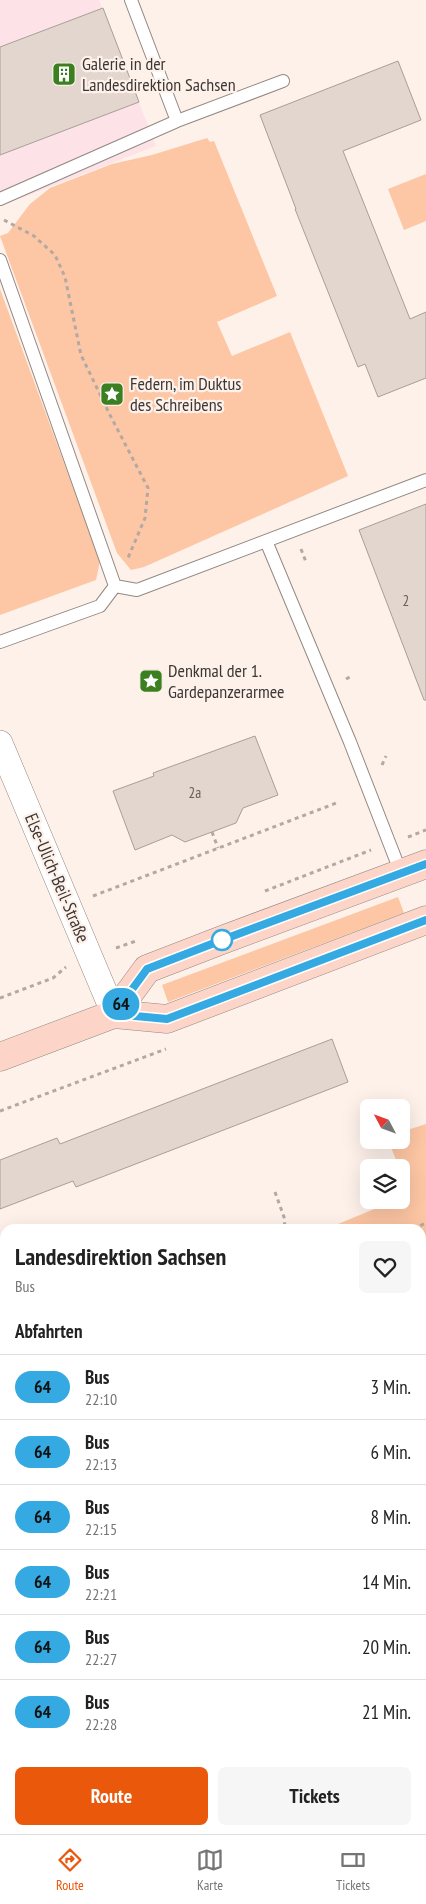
<!DOCTYPE html>
<html lang="de">
<meta charset="utf-8">
<style>
body{margin:0;font-family:"PT Sans Narrow",sans-serif;background:#f6f6f6;color:#222;height:100vh;display:flex;flex-direction:column;font-size:19px;white-space:nowrap}
*{box-sizing:border-box;margin:0}
p{font-size:16px;color:#767676}
.icon{flex:none;width:28px;height:28px;fill:none;stroke:currentColor;stroke-width:2;stroke-linecap:round;stroke-linejoin:round}
.map{position:relative;flex:1;overflow:hidden}
.side{position:absolute;left:0px;top:1224px;width:426px;height:611px;display:flex;flex-direction:column;background:#fff;border-radius:15px 15px 0 0;box-shadow:0 5px 20px #0002}
.side>*{flex:none}
.badge{padding:0 10px;border-radius:16px;font-size:18px;line-height:32px}
.needle{width:32px;rotate:311deg}
.tools{position:absolute;left:360px;top:1099px;display:grid;gap:10px}
.tools a{display:grid;place-items:center;width:50px;height:50px;border-radius:8px;background:#fff;box-shadow:0 5px 20px #0002;font-size:25px}
.map>.badge{position:absolute;translate:-50% -50%;box-shadow:0 0 0 2px #fff}
h2{padding:0 15px;font-size:19px;line-height:45px}
.round{display:grid;place-items:center;flex:none;width:52px;height:52px;border-radius:8px;background:#f6f6f6}
.head{display:flex;align-items:center;justify-content:space-between;height:85px;padding:0 15px}
h1{font-size:24px;font-weight:700;line-height:38px}
.button{display:flex;gap:10px;margin-top:auto;padding:10px 15px}
.button a{flex:1;height:58px;border-radius:8px;background:#ea580c;color:#fff;font-size:20px;font-weight:700;line-height:58px;text-align:center}
.button a+a{background:#f6f6f6;color:#222}
ul{padding:0;list-style:none}
li{display:flex;align-items:center;gap:15px;height:65px;padding:0 15px;border-top:1px solid #e0e0e0}
li div{flex:1}
li b{display:block;font-size:19px}
li em{font-style:normal}
li .badge{min-width:55px;font-weight:700;text-align:center}
.tab-bar{display:flex;justify-content:space-around;align-items:center;height:70px;border-top:1px solid #e0e0e0;background:#fff;font-size:14px;color:#767676}
.tab-bar a{display:grid;justify-items:center;gap:2px}
.tab-bar .current{color:#ea580c}
.map>svg:first-child{display:block}
.commercial{fill:#fde2e7}
.green{fill:#fdc6a4}
.building{fill:#e2d6cf;stroke:#a99e98}
.lines{fill:none;stroke-linecap:round;stroke-linejoin:round}
.lane-casing{stroke:#938982;stroke-width:14}
.street-casing{stroke:#938982;stroke-width:26}
.secondary-casing{stroke:#938982;stroke-width:29}
.path{stroke:#b2a9a4;stroke-width:3;stroke-dasharray:4 4;stroke-linecap:butt}
.lane{stroke:#fff;stroke-width:12}
.street{stroke:#fff;stroke-width:25}
.secondary{stroke:#fcd5c8;stroke-width:28}
.line-casing{stroke:#fff;stroke-width:11}
.line{stroke:#35a9e1;stroke-width:8}
.stop-dot{fill:#fff;stroke:#35a9e1;stroke-width:2.5}
.labels{text-anchor:middle;stroke-width:4.5;stroke-linejoin:round;paint-order:stroke}
.number-label{font-size:15px;fill:#665f5c}
.poi-label{font-size:18px;fill:#3c3735;stroke:#fdf1ea;text-anchor:start}
.street-label{font-size:18px;fill:#3c3735;stroke:#fdf1ea}
</style>
<div class="map">
<svg width="426" height="1834" viewBox="0 0 426 1834">
<rect width="100%" height="100%" fill="#fdf1ea"/>
<path class="commercial" d="M 0,0 L 99,0 L 156,146 L 0,206 Z"/>
<path class="green" d="M 207,138 L 210,142 L 214,141 L 277,296 L 217,322 L 232,356 L 290,332 L 348,476 L 144,567 L 131,570 L 117,553 L 0,236 L 8,233 L 30,204 L 50,188 L 112,164 L 152,155 Z
M 426,174 L 426,221 L 404,230 L 388,189 Z
M 0,289 L 100,561 L 96,580 L 0,615 Z
M 398,897 L 404,913 L 168,1002 L 162,985 Z
M 426,1124 L 426,1526 L 421,1532 L 421,1229 L 326,1229 L 396,1200 L 401,1200 L 401,1198 L 410,1195 L 401,1173 L 401,1168 L 399,1167 L 388,1140 L 401,1140 L 401,1132 Z
M 5,1359 L 5,1529 L 0,1523 L 0,1362 Z"/>
<path class="building" d="M 103,8 L 139,102 L 0,155 L 0,47 Z
M 398,61 L 421,120 L 343,151 L 410,319 L 426,312 L 426,378 L 378,397 L 365,364 L 358,367 L 295,209 L 296,209 L 260,115 Z
M 426,504 L 426,700 L 424,700 L 359,530 Z
M 255,736 L 278,795 L 243,808 L 236,823 L 185,842 L 172,835 L 135,850 L 113,791 L 154,776 L 153,773 Z
M 332,1039 L 348,1082 L 76,1187 L 73,1181 L 0,1209 L 0,1160 L 57,1138 L 60,1144 Z"/>
<g class="lines">
<g class="lane-casing">
<path id="lane" d="M 131,0 L 177,121
M 0,199 L 177,121 L 283,81
M 0,260 L 115,586
M 266,541 L 350,742 L 401,873
M 0,642 L 100,606 L 115,586 L 137,590 L 426,480"/>
</g>
<g class="street-casing">
<path id="street" d="M 0,743 L 114,1014
M 0,1709 L 5,1705"/>
</g>
<g class="secondary-casing">
<path id="secondary" d="M 114,1014 L 147,969 L 222,940 L 426,864
M 0,1057 L 114,1014 L 167,1019 L 426,920"/>
</g>
<path class="path" d="M 4,220 L 34,236 L 55,255 L 65,277 L 81,355 L 110,415 L 148,488 L 145,518 L 128,558
M 301,549 L 306,562
M 346,679 L 352,676
M 382,765 L 386,756
M 212,832 L 218,848
M 408,837 L 426,830
M 265,891 L 371,850
M 93,896 L 339,802
M 116,948 L 136,941
M 0,998 L 53,978 L 66,967
M 0,1111 L 166,1049
M 275,1192 L 285,1220 L 284,1229
M 413,1229 L 426,1223
M 421,1376 L 426,1373
M 0,1425 L 5,1423
M 0,1566 L 5,1571"/>
<use href="#lane" class="lane"/>
<use href="#street" class="street"/>
<use href="#secondary" class="secondary"/>
</g>
<g class="lines">
<g class="line-casing">
<path id="line" d="M 426,864 L 222,940 L 147,969 L 114,1014 L 167,1019 L 426,920"/>
</g>
<use href="#line" class="line"/>
</g>
<defs>
<g id="building-square" transform="scale(1.25)"><rect x="-9" y="-9" width="18" height="18" rx="4" fill="#3b7f21" stroke="#fdf1ea"/><path d="M-4-6H4V6H1V3H-1V6H-4ZM-2.5-4.3h1.7v1.8h-1.7ZM.8-4.3h1.7v1.8H.8ZM-2.5-1h1.7V.8h-1.7ZM.8-1h1.7V.8H.8Z" fill="#fff"/></g>
<g id="sight-square" transform="scale(1.25)"><rect x="-9" y="-9" width="18" height="18" rx="4" fill="#3b7f21" stroke="#fdf1ea"/><path d="M0-6L1.8-2.2L6-1.7L2.9 1.2L3.7 5.4L0 3.3L-3.7 5.4L-2.9 1.2L-6-1.7L-1.8-2.2Z" fill="#fff"/></g>
</defs>
<g fill-rule="evenodd">
<use href="#building-square" x="64" y="74"/>
<use href="#sight-square" x="112" y="394"/>
<use href="#sight-square" x="151" y="681"/>
</g>
<circle class="stop-dot" cx="222" cy="940" r="10"/>
<g class="labels">
<g class="number-label">
<text x="406" y="606">2</text>
<text x="195" y="798">2a</text>
</g>
<g class="poi-label">
<text x="82" y="70">Galerie in der<tspan x="82" dy="21">Landesdirektion Sachsen</tspan></text>
<text x="130" y="390">Federn, im Duktus<tspan x="130" dy="21">des Schreibens</tspan></text>
<text x="168" y="677">Denkmal der 1.<tspan x="168" dy="21">Gardepanzerarmee</tspan></text>
</g>
<g class="street-label">
<text transform="translate(57 878) rotate(67)" y="6">Else-Ulich-Beil-Straße</text>
</g>
</g>
</svg>
<div class="tools">
<a><svg class="needle" viewBox="-14 -14 28 28"><path d="M0-13l5 13h-10z" fill="#e53935"/><path d="M0 13l5-13h-10z" fill="#767676"/></svg></a>
<a><svg class="icon" aria-label="layers" viewBox="0 0 24 24"><path d="M12 4l9 5-9 5-9-5zM3 14l9 5 9-5"/></svg></a>
</div>
<b class="badge" style="left:121px;top:1004px;background:#35a9e1;color:#111">64</b>
<section class="side">
<div class="head"><div><h1>Landesdirektion Sachsen</h1><p>Bus</p></div><a class="round"><svg class="icon" aria-label="heart" viewBox="0 0 24 24"><path d="M12 20l-8-8c-3-5 5-10 8-4 3-6 11-1 8 4z"/></svg></a></div>
<h2>Abfahrten</h2>
<ul>
<li><span class="badge" style="background:#35a9e1;color:#111">64</span><div><b>Bus</b><p>22:10</p></div><em>3 Min.</em></li>
<li><span class="badge" style="background:#35a9e1;color:#111">64</span><div><b>Bus</b><p>22:13</p></div><em>6 Min.</em></li>
<li><span class="badge" style="background:#35a9e1;color:#111">64</span><div><b>Bus</b><p>22:15</p></div><em>8 Min.</em></li>
<li><span class="badge" style="background:#35a9e1;color:#111">64</span><div><b>Bus</b><p>22:21</p></div><em>14 Min.</em></li>
<li><span class="badge" style="background:#35a9e1;color:#111">64</span><div><b>Bus</b><p>22:27</p></div><em>20 Min.</em></li>
<li><span class="badge" style="background:#35a9e1;color:#111">64</span><div><b>Bus</b><p>22:28</p></div><em>21 Min.</em></li>
</ul>
<div class="button"><a>Route</a><a>Tickets</a></div>
</section>
</div>
<nav class="tab-bar">
<a class="current"><svg class="icon" aria-label="directions" viewBox="0 0 24 24"><path d="M12 3l9 9-9 9-9-9zM9 14v-3h6M13 9l2 2-2 2"/></svg>Route</a>
<a><svg class="icon" aria-label="map" viewBox="0 0 24 24"><path d="M3 6l6-2 6 2 6-2v14l-6 2-6-2-6 2zM9 4v14M15 6v14"/></svg>Karte</a>
<a><svg class="icon" aria-label="tickets" viewBox="0 0 24 24"><path d="M3 7h18v10H3zM15 7v10"/></svg>Tickets</a>
</nav>
